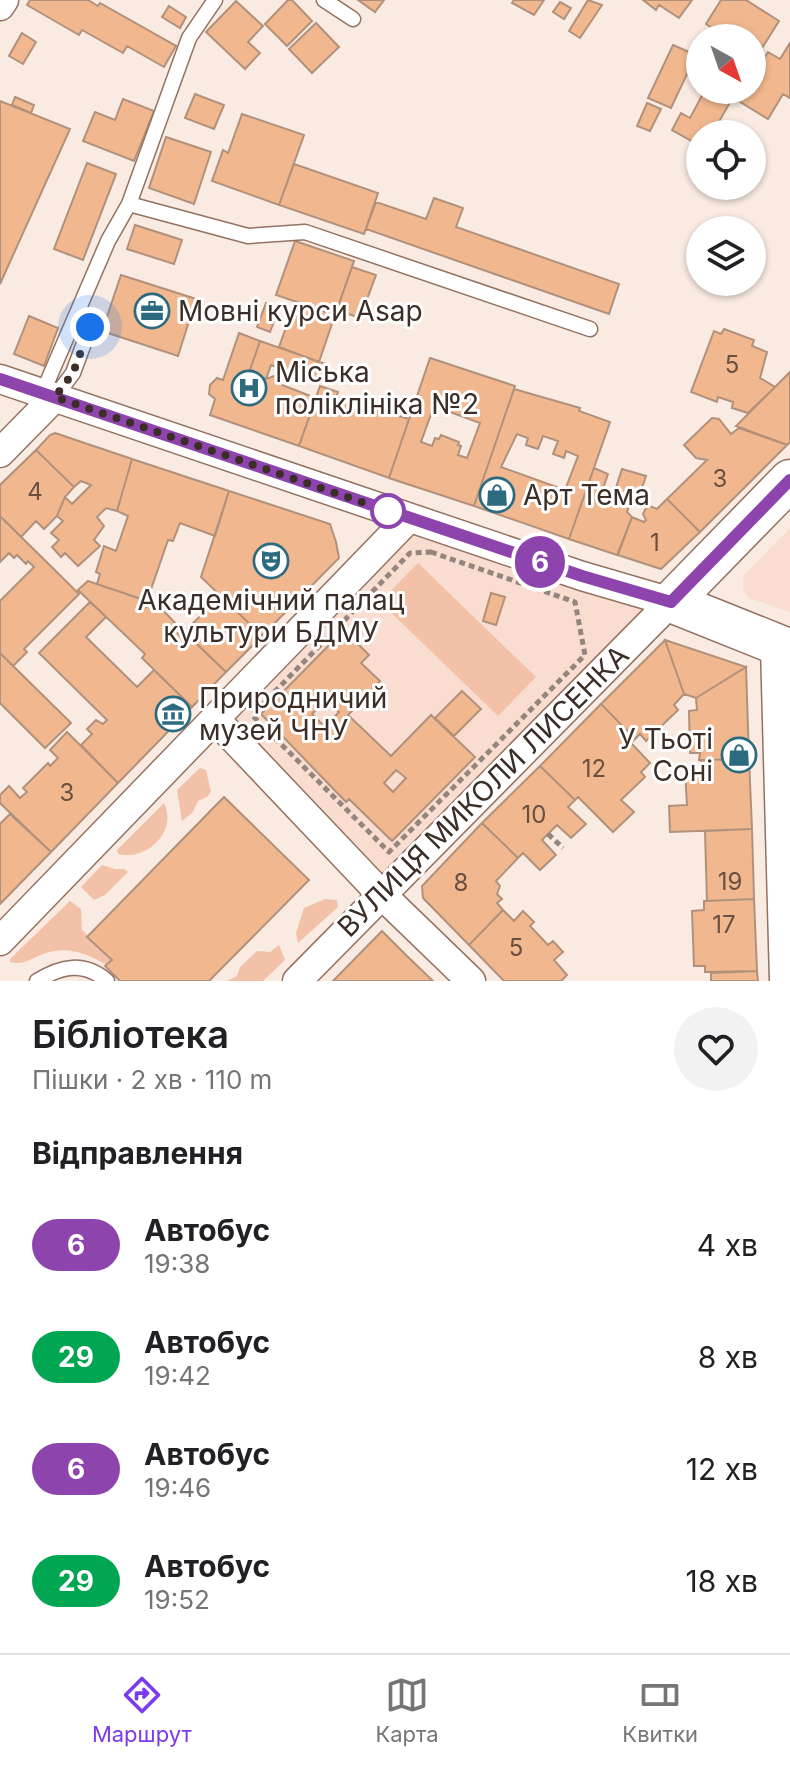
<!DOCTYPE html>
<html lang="uk">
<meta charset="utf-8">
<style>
body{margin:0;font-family:Inter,sans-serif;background:#f2f2f2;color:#202124;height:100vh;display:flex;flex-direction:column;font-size:30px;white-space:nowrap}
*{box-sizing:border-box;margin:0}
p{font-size:26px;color:#757577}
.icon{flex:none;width:44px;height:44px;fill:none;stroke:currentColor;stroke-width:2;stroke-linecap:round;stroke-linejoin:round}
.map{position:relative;height:981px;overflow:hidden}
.details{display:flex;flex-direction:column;background:#fff;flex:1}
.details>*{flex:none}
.badge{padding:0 16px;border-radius:26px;font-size:28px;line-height:52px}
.needle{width:52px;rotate:140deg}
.buttons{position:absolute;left:686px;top:24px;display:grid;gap:16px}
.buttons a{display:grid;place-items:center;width:80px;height:80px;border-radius:50%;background:#fff;box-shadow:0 2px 6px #0004;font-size:40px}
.you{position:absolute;width:40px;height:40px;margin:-20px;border:6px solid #fff;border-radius:50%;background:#1a73e8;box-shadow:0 0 0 12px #1a73e833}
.map>.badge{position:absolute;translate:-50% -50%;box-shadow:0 0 0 4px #fff}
h2{padding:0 32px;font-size:30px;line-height:72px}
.round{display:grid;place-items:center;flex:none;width:84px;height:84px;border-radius:42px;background:#f2f2f2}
.headline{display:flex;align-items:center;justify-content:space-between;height:136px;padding:0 32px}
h1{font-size:38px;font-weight:600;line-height:60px}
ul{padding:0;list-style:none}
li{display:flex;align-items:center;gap:24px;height:112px;padding:0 32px}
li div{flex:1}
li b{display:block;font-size:30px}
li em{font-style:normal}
li .badge{min-width:88px;font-weight:700;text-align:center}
.menu{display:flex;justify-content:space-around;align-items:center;height:112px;border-top:2px solid #e0e0e0;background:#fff;font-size:22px;color:#757577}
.menu a{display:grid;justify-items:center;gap:4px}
.menu .active{color:#7c3aed}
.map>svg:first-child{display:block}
.built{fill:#f9ddd0}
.green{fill:#f3c1a8}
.building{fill:#f1b88f;stroke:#b1917b;stroke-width:2;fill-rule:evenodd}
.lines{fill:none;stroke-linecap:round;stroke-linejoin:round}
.lane-casing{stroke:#947261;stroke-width:17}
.street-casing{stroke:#947261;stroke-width:31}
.secondary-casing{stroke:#947261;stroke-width:43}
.path{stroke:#94857e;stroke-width:5;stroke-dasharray:6 4;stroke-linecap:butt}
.lane{stroke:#fff;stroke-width:14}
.street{stroke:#fff;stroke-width:28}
.secondary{stroke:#fff;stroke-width:40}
.line-casing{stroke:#fff;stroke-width:18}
.line{stroke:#8e44ad;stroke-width:12}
.walk{stroke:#3c2d26;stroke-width:8;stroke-dasharray:0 14.4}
.stop-dot{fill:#fff;stroke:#8e44ad;stroke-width:4}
.labels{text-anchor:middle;stroke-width:6;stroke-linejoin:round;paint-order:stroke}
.number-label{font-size:24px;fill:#695040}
.poi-label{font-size:28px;fill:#3c2d26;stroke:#fff;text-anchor:start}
.street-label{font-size:28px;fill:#3c2d26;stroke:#fff}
</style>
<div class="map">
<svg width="790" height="981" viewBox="0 0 790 981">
<rect width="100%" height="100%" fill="#f9eae2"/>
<path class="built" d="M 409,517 L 670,603 L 380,894 L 214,719 Z
M 790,528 L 790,612 L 749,598 L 743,590 L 743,584 L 744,575 Z"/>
<path class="green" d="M 418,563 L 536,677 L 498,716 L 380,602 Z
M 200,768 L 206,770 L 211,792 L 207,797 L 198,801 L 193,812 L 182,821 L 177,790 Z
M 164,803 C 178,832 146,861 118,854 L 117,850 Z
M 102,865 L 115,869 L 124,869 L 128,872 L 105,895 L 94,900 L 81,887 Z
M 325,899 L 337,900 L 338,907 L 298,943 L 296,933 L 304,908 Z
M 70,901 L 81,909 L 82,930 L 112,960 L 107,965 C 87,954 69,946 46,953 C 33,957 24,966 10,962 L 10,959 Z
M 279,945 L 285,960 L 263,981 L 227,981 L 237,976 L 240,967 L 257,951 L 270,952 Z"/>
<path class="building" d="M 30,0 L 88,0 L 98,6 L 100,3 L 176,46 L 164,67 L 127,46 L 123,53 L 82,30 L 79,35 L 27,5 Z
M 288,0 L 292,0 L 312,21 L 287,46 L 265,24 Z
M 358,0 L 384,0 L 375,12 Z
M 514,0 L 544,0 L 534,15 L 512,3 Z
M 588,0 L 602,5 L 580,38 L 569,31 Z
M 643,0 L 692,0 L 679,18 L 659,5 L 656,10 Z
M 721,0 L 746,0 L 779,21 L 757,56 L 752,53 L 752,38 L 723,38 L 724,36 L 706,24 Z
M 236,1 L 263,26 L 248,42 L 260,53 L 245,69 L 206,32 Z
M 560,2 L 571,8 L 564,19 L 553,12 Z
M 169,6 L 186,17 L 180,28 L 162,17 Z
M 316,23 L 339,47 L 312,73 L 289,49 Z
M 22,33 L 36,42 L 23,64 L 9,56 Z
M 790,43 L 790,98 L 783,94 L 768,119 L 737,100 L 744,90 L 752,90 L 752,77 L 768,52 L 780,59 Z
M 673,45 L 696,55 L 671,108 L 648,98 Z
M 705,90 L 737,90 L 712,134 L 702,132 L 695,143 L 672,130 L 681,113 L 690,118 Z
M 195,94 L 224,105 L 214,129 L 185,118 Z
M 15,97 L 34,105 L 31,113 L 12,105 Z
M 123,99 L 154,111 L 134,161 L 83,141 L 95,112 L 115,120 Z
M 0,101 L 70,129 L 0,284 Z
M 647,103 L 661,109 L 650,131 L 637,126 Z
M 242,114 L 304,135 L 279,205 L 212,181 L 223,150 L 228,153 Z
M 166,137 L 211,152 L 194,204 L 149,188 Z
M 87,163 L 116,174 L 83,260 L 54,249 Z
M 294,164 L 378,193 L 364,234 L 279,205 Z
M 434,198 L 463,208 L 456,227 L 619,284 L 609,314 L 366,229 L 376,202 L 426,219 Z
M 135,225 L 182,240 L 174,264 L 127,249 Z
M 295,241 L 354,261 L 335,315 L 276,295 Z
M 352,267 L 376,275 L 360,318 L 337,310 Z
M 121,275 L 196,299 L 178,356 L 102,331 Z
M 295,302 L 335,315 L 319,362 L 279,347 Z
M 266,303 L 279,308 L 270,332 L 257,327 Z
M 29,316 L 58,328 L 44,366 L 14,354 Z
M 724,329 L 754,340 L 752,346 L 767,352 L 760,378 L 775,387 L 748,413 L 732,408 L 733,402 L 718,397 L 717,402 L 691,392 L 714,331 L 721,334 Z
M 239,333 L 260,341 L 249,373 L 266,379 L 277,375 L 282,385 L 316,398 L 299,446 L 210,415 L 215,399 L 209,394 L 210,385 L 217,378 L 223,380 Z
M 260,341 L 326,364 L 320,382 L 271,365 L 266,379 L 249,373 Z
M 430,358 L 515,386 L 474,506 L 389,478 ZM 434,406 L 480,423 L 467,458 L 458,455 L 461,446 L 458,445 L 459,442 L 441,435 L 439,439 L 435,438 L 432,446 L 421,442 Z
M 790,372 L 790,442 L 787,445 L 736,426 Z
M 320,386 L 338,392 L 336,397 L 409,419 L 389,478 L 299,446 Z
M 514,389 L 580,408 L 579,411 L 610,422 L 569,539 L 474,506 ZM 517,434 L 528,438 L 526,445 L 538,449 L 543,436 L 558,441 L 553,454 L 564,458 L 566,451 L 578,456 L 565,490 L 501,467 Z
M 712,418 L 719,419 L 731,434 L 739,428 L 787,445 L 700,532 L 667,499 L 707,460 L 696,458 L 684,445 Z
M 55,433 L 132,459 L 117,511 L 106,508 L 97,517 L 104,526 L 94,540 L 100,546 L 78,566 L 65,553 L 61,557 L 52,547 L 59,540 L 51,533 L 63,521 L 57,516 L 65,497 L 72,504 L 91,485 L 81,481 L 74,487 L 36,450 L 50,435 Z
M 36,450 L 74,487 L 65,497 L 57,516 L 44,529 L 36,521 L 21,537 L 0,516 L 0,485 Z
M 132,459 L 229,491 L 215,536 L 180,523 L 173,541 L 168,540 L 147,601 L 97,584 L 100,574 L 96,572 L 104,546 L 116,551 L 128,516 L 117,511 Z
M 594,468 L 608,474 L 599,500 L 611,503 L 622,469 L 646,476 L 640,494 L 634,493 L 627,512 L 632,517 L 617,555 L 569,539 Z
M 229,491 L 330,524 L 336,542 L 339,558 L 262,636 L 201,577 Z
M 667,499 L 700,532 L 661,569 L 618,555 L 632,517 L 644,522 L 646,520 L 643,514 L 646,508 L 650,506 L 657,509 Z
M 0,516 L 79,594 L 24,649 L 27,652 L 13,666 L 0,653 L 0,601 L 34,567 L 28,561 L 26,564 L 17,555 L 14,558 L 9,553 L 0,562 Z
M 88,581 L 147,601 L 143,610 L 149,604 L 162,609 L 179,627 L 175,630 L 186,642 L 190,637 L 226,672 L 192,707 L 142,658 L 145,654 L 78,590 Z
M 491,593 L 505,597 L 496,625 L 483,621 Z
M 221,596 L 262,636 L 226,672 L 184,632 Z
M 90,602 L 106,617 L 86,637 L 137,687 L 154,670 L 192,707 L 118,783 L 81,745 L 92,734 L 87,729 L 96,720 L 103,724 L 107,720 L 39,653 Z
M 344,630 L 369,655 L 361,663 L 380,681 L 348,715 L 391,756 L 431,715 L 475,757 L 392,841 L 349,799 L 346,802 L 261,714 ZM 326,700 L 339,712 L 325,727 L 312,714 ZM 396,770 L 406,778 L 393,792 L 384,783 Z
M 665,640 L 684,694 L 674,705 L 678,710 L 646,741 L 640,734 L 635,739 L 601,704 Z
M 665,640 L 746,667 L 696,698 L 684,694 Z
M 0,653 L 71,723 L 45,748 L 0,703 Z
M 746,667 L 749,759 L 699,760 L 700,753 L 690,753 L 689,711 L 697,710 L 696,698 Z
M 462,691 L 481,709 L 454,736 L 435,718 Z
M 601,704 L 635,739 L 631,743 L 650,763 L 641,772 L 645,777 L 621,800 L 634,812 L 613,832 L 578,797 L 575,800 L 540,766 Z
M 67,732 L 118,783 L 51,852 L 0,803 L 0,795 L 9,786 L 20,798 L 27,792 L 23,788 L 48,763 L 50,766 L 58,758 L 50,750 Z
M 749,759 L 752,829 L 670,832 L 669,806 L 687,805 L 685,771 L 702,770 L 701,760 Z
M 540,766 L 575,800 L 568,807 L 586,824 L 571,838 L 557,825 L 542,840 L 556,855 L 540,870 L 523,853 L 518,858 L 482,823 Z
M 224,797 L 309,880 L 209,981 L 120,981 L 105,966 L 112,960 L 87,937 Z
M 10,814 L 51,852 L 0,904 L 0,824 Z
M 482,823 L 518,858 L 496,881 L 500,886 L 497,894 L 502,899 L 497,903 L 503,910 L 469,945 L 423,898 L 422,886 Z
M 752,829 L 754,899 L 707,901 L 705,831 Z
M 754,899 L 757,971 L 705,972 L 705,966 L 694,966 L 692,911 L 704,910 L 704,901 Z
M 503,910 L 514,921 L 523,911 L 534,922 L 530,926 L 548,945 L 553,941 L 563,952 L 554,960 L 567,975 L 561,981 L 504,981 L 469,945 Z
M 382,931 L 408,957 L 433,981 L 333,981 Z
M 757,971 L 758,981 L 711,981 L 711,973 Z"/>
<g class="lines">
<g class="lane-casing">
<path id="lane" d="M 324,0 L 353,19
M 129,204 L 248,236 L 305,232 L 590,329
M 43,392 L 108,241 L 129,204 L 189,38 L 215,0
M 55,397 L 73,373 L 90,327
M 37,981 C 61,966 84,961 107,981"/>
</g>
<g class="street-casing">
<path id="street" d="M 0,6 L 4,0
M 0,379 L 582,576 L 671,602 L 297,981
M 0,453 L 55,397
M 215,719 L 381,894 L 471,981
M 0,941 L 409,518"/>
</g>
<g class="secondary-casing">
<path id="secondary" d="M 790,981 L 781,646 L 671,602 L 790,480"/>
</g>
<path class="path" d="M 431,552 L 575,602 L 585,655 L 389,852 L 252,715 L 410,553 Z
M 548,834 L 563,848"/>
<use href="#lane" class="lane"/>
<use href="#street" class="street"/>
<use href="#secondary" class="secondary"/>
</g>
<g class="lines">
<g class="line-casing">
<path id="line" d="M 0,379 L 582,576 L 671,602 L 790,480"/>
</g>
<use href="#line" class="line"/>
<path class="walk" d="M 90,327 L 73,373 L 55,397 L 388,511"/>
</g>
<defs>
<g id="office-ring" transform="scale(1.8)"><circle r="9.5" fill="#fff" stroke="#2c6a80" stroke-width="1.5"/><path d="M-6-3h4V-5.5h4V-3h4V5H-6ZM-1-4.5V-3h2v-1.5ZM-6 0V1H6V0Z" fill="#2c6a80"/></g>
<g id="hospital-ring" transform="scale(1.8)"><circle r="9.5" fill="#fff" stroke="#2c6a80" stroke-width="1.5"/><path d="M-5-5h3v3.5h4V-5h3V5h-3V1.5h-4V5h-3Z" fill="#2c6a80"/></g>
<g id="shop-ring" transform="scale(1.8)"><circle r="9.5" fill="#fff" stroke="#2c6a80" stroke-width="1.5"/><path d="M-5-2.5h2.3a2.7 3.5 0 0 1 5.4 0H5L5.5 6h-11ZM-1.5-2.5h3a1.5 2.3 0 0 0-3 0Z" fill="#2c6a80"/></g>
<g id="theatre-ring" transform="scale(1.8)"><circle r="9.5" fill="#fff" stroke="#2c6a80" stroke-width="1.5"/><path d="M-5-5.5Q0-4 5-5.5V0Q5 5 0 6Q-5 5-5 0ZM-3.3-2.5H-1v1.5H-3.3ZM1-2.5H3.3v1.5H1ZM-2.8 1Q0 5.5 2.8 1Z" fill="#2c6a80"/></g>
<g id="museum-ring" transform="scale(1.8)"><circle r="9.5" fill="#fff" stroke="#2c6a80" stroke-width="1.5"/><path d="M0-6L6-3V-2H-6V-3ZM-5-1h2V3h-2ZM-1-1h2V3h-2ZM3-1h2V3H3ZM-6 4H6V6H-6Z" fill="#2c6a80"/></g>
</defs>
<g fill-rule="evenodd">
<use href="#office-ring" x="152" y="311"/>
<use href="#hospital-ring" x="249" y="388"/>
<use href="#shop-ring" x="497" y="495"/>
<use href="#theatre-ring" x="271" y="561"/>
<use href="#museum-ring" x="173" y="714"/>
<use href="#shop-ring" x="739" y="755"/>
</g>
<circle class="stop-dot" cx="388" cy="511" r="16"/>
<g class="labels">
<g class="number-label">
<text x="732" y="373">5</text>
<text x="720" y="487">3</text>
<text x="35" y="500">4</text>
<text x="655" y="551">1</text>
<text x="594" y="777">12</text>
<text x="67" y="801">3</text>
<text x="534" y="823">10</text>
<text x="730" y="890">19</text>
<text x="461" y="891">8</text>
<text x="724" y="933">17</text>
<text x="516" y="956">5</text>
</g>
<g class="poi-label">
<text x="178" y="321">Мовні курси Asap</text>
<text x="275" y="382">Міська<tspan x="275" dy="32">поліклініка №2</tspan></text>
<text x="523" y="505">Арт Тема</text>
<text x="271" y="610" text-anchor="middle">Академічний палац<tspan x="271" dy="32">культури БДМУ</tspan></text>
<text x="199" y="708">Природничий<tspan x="199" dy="32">музей ЧНУ</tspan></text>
<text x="713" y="749" text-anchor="end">У Тьоті<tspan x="713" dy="32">Соні</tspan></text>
</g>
<g class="street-label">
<text transform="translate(483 791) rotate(-45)" y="10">ВУЛИЦЯ МИКОЛИ ЛИСЕНКА</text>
</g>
</g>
</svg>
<div class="buttons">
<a><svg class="needle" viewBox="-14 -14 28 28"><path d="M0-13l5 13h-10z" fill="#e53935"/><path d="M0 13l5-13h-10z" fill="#757577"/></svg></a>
<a><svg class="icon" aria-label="locate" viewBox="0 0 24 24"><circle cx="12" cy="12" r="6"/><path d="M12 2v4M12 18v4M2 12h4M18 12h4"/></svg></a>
<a><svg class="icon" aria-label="layers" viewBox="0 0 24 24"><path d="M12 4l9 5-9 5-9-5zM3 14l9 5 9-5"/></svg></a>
</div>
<div class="you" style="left:90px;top:327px"></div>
<b class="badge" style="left:540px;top:562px;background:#8e44ad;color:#fff">6</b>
</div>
<section class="details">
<div class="headline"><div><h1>Бібліотека</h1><p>Пішки · 2 хв · 110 m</p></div><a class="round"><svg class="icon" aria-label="heart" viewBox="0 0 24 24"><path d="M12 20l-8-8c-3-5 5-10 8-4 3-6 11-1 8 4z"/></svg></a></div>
<h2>Відправлення</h2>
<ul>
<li><span class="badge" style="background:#8e44ad;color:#fff">6</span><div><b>Автобус</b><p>19:38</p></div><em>4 хв</em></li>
<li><span class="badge" style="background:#00a651;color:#fff">29</span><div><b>Автобус</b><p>19:42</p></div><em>8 хв</em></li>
<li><span class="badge" style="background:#8e44ad;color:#fff">6</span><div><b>Автобус</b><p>19:46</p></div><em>12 хв</em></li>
<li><span class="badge" style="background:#00a651;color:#fff">29</span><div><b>Автобус</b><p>19:52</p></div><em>18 хв</em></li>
</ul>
</section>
<nav class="menu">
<a class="active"><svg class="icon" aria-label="directions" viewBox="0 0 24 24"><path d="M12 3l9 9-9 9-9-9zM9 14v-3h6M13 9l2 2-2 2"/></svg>Маршрут</a>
<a><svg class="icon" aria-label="map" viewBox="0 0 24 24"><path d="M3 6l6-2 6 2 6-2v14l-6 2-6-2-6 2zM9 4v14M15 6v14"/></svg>Карта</a>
<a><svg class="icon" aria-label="tickets" viewBox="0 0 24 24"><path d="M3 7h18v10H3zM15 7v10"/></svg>Квитки</a>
</nav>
